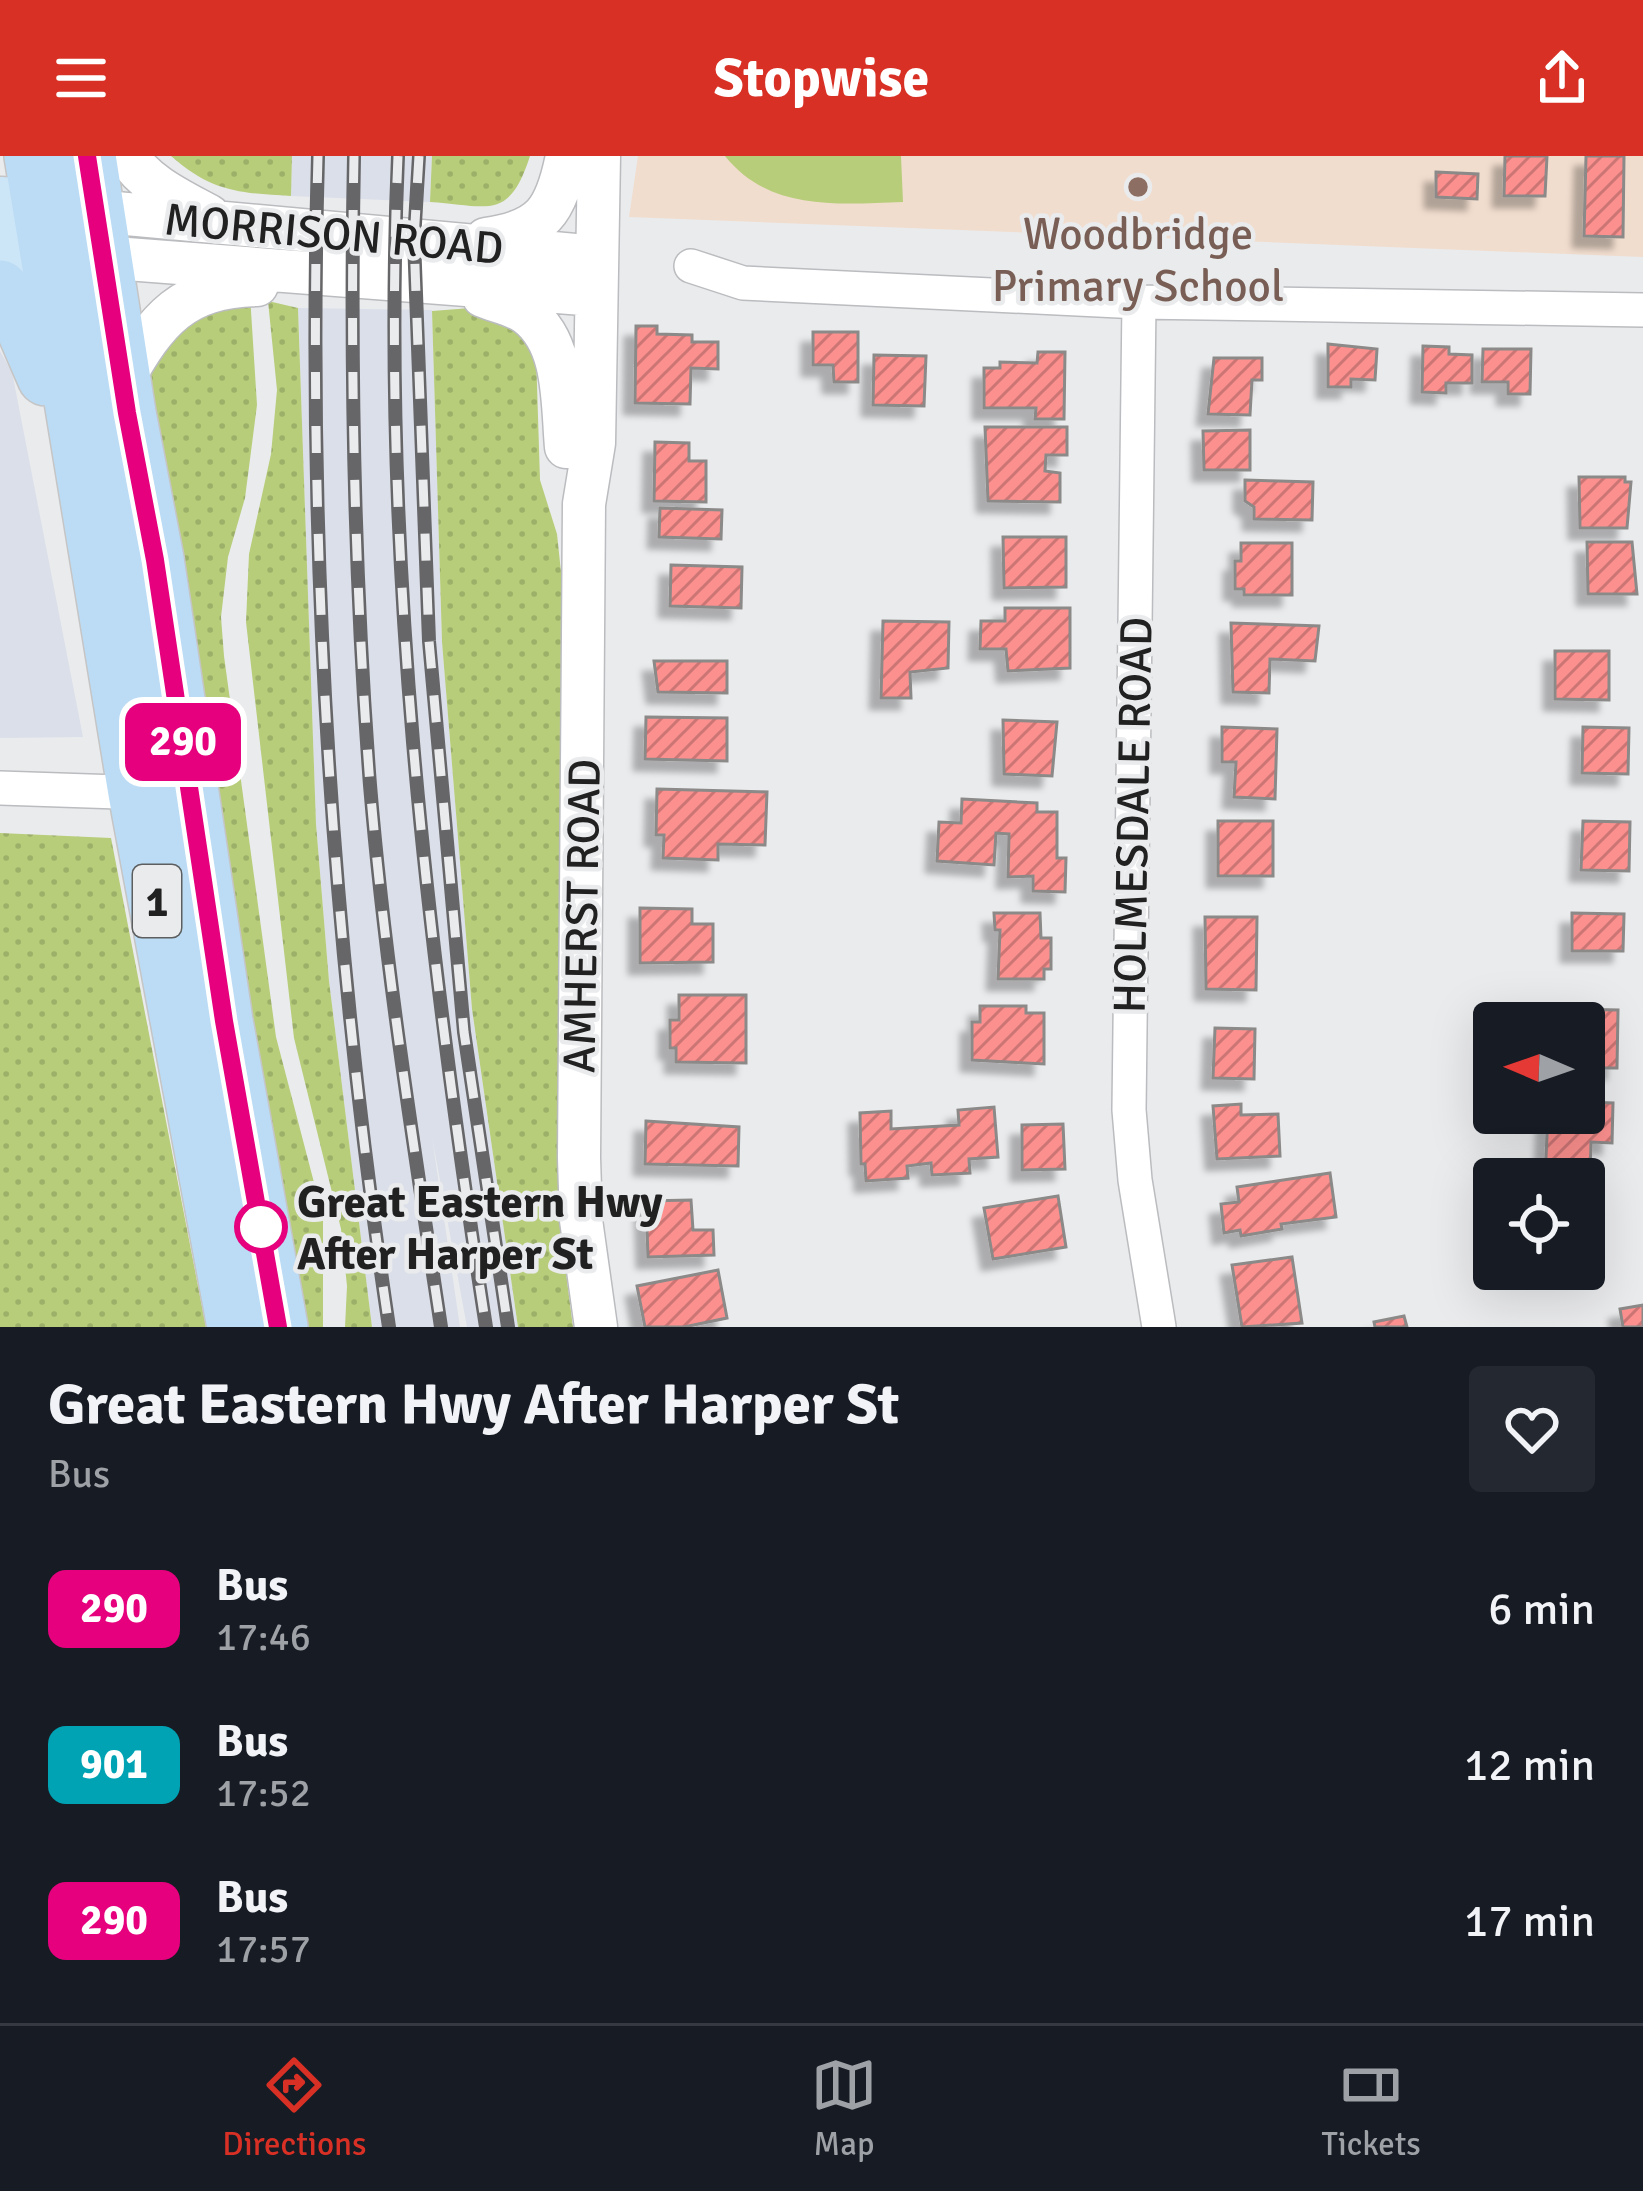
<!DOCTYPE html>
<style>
body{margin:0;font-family:Signika,sans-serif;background:#242831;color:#f1f3f6;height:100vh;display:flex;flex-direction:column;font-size:45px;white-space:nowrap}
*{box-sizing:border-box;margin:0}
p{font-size:39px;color:#9ea1a6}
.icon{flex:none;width:66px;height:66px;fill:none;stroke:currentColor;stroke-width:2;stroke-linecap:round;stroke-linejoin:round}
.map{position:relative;height:1171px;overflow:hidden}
.details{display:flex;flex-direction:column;background:#171b24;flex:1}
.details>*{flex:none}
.badge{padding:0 24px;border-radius:18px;font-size:42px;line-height:78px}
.needle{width:78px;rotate:272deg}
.tools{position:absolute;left:1473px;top:846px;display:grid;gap:24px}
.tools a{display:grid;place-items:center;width:132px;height:132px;border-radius:12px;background:#171b24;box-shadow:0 12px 48px #0002;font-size:60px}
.map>.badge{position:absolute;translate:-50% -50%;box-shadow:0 0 0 6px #fff}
.round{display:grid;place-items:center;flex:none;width:126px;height:126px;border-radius:12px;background:#242831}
.head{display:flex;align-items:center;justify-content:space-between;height:204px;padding:0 48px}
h1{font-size:57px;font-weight:800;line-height:90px}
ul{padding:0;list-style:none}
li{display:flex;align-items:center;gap:36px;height:156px;padding:0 48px}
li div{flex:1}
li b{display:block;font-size:45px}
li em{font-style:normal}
li .badge{min-width:132px;font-weight:700;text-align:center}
header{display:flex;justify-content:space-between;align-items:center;height:156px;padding:0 48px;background:#d93025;color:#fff;font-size:54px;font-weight:800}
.tab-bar{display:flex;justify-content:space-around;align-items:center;height:168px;border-top:3px solid #363941;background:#171b24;font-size:33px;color:#9ea1a6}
.tab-bar a{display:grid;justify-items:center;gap:6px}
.tab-bar .on{color:#d93025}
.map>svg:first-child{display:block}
.built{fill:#dbdfe9}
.education{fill:#f1ddce}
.grass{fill:url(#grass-dots)}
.pitch{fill:#b7cd7a}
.building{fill:url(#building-hatch);stroke:#8c8989;stroke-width:3;filter:url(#shadow)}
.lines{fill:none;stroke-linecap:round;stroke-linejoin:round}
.minor-casing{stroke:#bbbcbf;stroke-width:36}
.tertiary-casing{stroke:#bbbcbf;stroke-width:45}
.primary-casing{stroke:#c5c5c6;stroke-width:57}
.trunk-casing{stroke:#c5c5c6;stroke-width:60}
.minor{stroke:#fff;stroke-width:33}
.tertiary{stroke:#fff;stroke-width:42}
.primary{stroke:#cce5f7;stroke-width:54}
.trunk{stroke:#bbdcf4;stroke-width:57}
.rail-casing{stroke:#666668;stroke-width:14}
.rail{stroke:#eaebed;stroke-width:9;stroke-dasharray:27;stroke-linecap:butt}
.line-casing{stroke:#fff;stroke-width:27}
.line{stroke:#e6007e;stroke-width:18}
.education-dot{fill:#8d6e63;stroke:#eaebed;stroke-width:4.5}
.stop-dot{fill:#fff;stroke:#e6007e;stroke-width:6}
.labels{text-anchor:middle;stroke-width:9;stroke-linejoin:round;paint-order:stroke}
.shield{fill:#eaebed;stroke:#5d5e5f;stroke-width:3}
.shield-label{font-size:42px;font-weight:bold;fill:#212122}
.street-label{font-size:45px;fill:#212122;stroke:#eaebed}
.education-label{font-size:45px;fill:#785e54;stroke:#eaebed}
.stop-label{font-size:45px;font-weight:bold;fill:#212122;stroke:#eaebed;text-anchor:start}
</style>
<header><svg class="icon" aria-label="menu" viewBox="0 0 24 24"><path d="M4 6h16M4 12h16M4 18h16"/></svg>Stopwise<svg class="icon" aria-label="share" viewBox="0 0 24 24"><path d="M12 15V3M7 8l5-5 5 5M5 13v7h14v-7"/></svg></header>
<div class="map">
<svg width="1643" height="1171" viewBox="0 0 1643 1171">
<defs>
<pattern id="grass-dots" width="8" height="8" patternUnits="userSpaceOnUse" patternTransform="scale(3)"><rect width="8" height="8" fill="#b7cd7a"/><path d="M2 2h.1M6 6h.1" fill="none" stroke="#9db069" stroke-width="1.8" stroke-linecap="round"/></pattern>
<pattern id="building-hatch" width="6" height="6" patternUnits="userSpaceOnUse" patternTransform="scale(3)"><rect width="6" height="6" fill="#fb908e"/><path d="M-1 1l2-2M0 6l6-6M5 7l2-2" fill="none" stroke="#cb7574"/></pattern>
<filter id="shadow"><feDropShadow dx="-11" dy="11" stdDeviation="3" flood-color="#0004"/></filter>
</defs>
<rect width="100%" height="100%" fill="#eaebed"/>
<path class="built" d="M 292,0 L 432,0 L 430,46 L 291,40 Z
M 298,152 L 432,154 L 442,486 L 472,853 L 518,1171 L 467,1171 L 432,981 L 460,1171 L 372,1171 L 329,825 L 316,668 Z
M 0,195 L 12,216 L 83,581 L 0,582 Z"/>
<path class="education" d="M 638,0 L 1643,0 L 1643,101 L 629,61 Z"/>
<path class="grass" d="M 171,0 L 292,0 L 291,40 C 239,37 212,36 171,0 Z
M 432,0 L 530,0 C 509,65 489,50 430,46 Z
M 250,139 L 257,249 L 245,342 L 228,401 L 221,461 L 224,500 L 276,881 L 323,1061 L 323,1171 L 295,1171 L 144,229 L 160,181 Z
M 268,145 L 298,152 L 316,668 L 329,825 L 372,1171 L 345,1171 L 347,1130 L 341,1073 L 294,882 L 246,466 L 249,398 L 271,298 L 277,234 Z
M 471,152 L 501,153 L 536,197 L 540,324 L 557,378 L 561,416 L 566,552 L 558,1055 L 573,1171 L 518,1171 L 472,853 L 442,486 L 432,155 Z
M 0,677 L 111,682 L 206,1171 L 0,1171 Z"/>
<path class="pitch" d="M 725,0 L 901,0 L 903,46 C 838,48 770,56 725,0 Z"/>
<path class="building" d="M 1505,0 L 1547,0 L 1545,40 L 1504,40 Z
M 1586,0 L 1624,0 L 1623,81 L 1584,80 Z
M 1436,16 L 1478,18 L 1477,43 L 1436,41 Z
M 636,170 L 657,170 L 657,178 L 692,179 L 692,186 L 718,186 L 718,213 L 691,212 L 690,248 L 635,247 Z
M 813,176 L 858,176 L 858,226 L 834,226 L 833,209 L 813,209 Z
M 1328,188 L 1377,193 L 1375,224 L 1351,223 L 1351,231 L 1328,231 Z
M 1423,190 L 1449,191 L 1449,198 L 1472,199 L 1472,227 L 1446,227 L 1446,237 L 1422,236 Z
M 1483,193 L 1531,193 L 1530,238 L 1508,238 L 1508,226 L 1482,226 Z
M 1038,196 L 1065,196 L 1064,263 L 1035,263 L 1036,252 L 984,252 L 984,212 L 1000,212 L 1000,206 L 1037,207 Z
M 874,199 L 926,200 L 924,250 L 873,249 Z
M 1214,202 L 1262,202 L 1262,224 L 1252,224 L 1250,259 L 1208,258 Z
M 985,271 L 1067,271 L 1067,299 L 1046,299 L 1045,315 L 1060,317 L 1060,346 L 988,345 Z
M 1250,274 L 1250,314 L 1204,314 L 1203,275 Z
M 655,286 L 689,287 L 689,305 L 706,305 L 706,346 L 654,345 Z
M 1579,321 L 1625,321 L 1625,326 L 1631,326 L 1627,372 L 1580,372 Z
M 1245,324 L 1313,326 L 1312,364 L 1254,363 L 1254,351 L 1245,345 Z
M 660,352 L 722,354 L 721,383 L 659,381 Z
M 1003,381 L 1066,381 L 1066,431 L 1004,432 Z
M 1587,386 L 1632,386 L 1637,438 L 1588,438 Z
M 1241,387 L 1292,387 L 1292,439 L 1244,439 L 1244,433 L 1235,433 L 1235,405 L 1241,405 Z
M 671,409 L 742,411 L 741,452 L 670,450 Z
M 1005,452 L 1070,452 L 1070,512 L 1008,515 L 1006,493 L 980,493 L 981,465 L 1005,465 Z
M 883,465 L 949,466 L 948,512 L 910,516 L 911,542 L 881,542 Z
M 1231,467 L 1319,470 L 1315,505 L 1270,503 L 1269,537 L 1233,536 Z
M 1555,495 L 1609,495 L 1609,544 L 1555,543 Z
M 654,505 L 727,505 L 727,537 L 658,536 Z
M 646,561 L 727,562 L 727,605 L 645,603 Z
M 1003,564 L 1057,566 L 1052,620 L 1004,618 Z
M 1222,571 L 1277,573 L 1275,643 L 1234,641 L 1236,606 L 1222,606 Z
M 1583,571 L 1629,572 L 1628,618 L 1582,617 Z
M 657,633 L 767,636 L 765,689 L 718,688 L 718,704 L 663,702 L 664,679 L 656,679 Z
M 962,643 L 1037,647 L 1037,656 L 1057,656 L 1057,702 L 1066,702 L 1065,736 L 1033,735 L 1033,720 L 1008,721 L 1009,678 L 996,677 L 994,709 L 937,705 L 939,666 L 961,667 Z
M 1218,665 L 1273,665 L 1273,720 L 1218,720 Z
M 1583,665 L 1630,666 L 1629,715 L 1581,714 Z
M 640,752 L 692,753 L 692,768 L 713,768 L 713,806 L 640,807 Z
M 994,757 L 1040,757 L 1041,782 L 1051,782 L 1051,813 L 1044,813 L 1044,823 L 998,823 L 1000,774 L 995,774 Z
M 1572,757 L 1624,758 L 1623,795 L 1572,795 Z
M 1205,761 L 1257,761 L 1256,834 L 1206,833 Z
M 679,839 L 746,839 L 746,907 L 676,906 L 676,892 L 670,892 L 670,864 L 679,864 Z
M 980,850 L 1026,850 L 1026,857 L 1044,857 L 1044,908 L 972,904 L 972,866 L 980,866 Z
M 1518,852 L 1618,854 L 1617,912 L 1584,912 L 1584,867 L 1518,867 Z
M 1215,872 L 1255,873 L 1254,923 L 1213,922 Z
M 1584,946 L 1613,947 L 1612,987 L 1591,986 L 1590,1025 L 1545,1023 L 1548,957 L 1584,957 Z
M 1241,948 L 1241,959 L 1278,958 L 1280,1000 L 1217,1003 L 1213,950 Z
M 994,951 L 998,1001 L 969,1003 L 970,1017 L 932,1019 L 931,1007 L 907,1010 L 908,1022 L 866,1025 L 865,1008 L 861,1008 L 860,957 L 891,955 L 891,973 L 959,969 L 958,954 Z
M 646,965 L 739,971 L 738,1010 L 645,1008 Z
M 1063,968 L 1065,1013 L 1022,1014 L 1022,969 Z
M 1330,1017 L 1336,1061 L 1281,1068 L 1282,1073 L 1241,1080 L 1240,1074 L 1224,1077 L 1221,1048 L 1239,1046 L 1237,1031 Z
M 1058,1040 L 1066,1091 L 993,1103 L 984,1052 Z
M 691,1044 L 693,1074 L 713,1074 L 714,1099 L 648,1101 L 646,1045 Z
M 1292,1101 L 1302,1167 L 1242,1171 L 1232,1109 Z
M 718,1114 L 727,1162 L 684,1171 L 645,1171 L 637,1130 Z
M 1643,1149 L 1643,1171 L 1623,1171 L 1620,1153 Z
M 1404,1160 L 1407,1171 L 1375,1171 L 1374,1166 Z"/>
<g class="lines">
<g class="minor-casing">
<path id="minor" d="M 691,110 L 743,127 L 1139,146 L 1643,154
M 1139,146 L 1129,954 L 1135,1024 L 1159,1171
M 0,632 L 148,637"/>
</g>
<g class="tertiary-casing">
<path id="tertiary" d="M 128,0 C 144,28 182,45 209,60
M 94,55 L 597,101
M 486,83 C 543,75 556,55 567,0
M 101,101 L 596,139
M 483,140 C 497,146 515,149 527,158 C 566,187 562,248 566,291
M 122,225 C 157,163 182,131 257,129
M 596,1171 L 581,1064 L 579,1002 L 584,348 L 594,287 L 599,0"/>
</g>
<g class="primary-casing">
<path id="primary" d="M 0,48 L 87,54
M 0,93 L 92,101"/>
</g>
<g class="trunk-casing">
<path id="trunk" d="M 33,0 L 137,637 L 236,1171
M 87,0 L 127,257 L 155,403 L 224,865 L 279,1171
M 0,133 L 17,154 L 46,221"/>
</g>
<use href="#minor" class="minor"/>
<use href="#tertiary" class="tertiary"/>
<use href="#primary" class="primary"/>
<use href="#trunk" class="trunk"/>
<g class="rail-casing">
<path id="rail" d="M 318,0 C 307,393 331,782 389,1171
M 354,0 C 350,210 354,420 370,629 C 385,810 414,991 441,1171
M 398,0 C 381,392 426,784 486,1171
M 419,0 L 414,84 L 429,485 L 464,876 L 508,1171"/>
</g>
<use href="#rail" class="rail"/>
</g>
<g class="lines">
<g class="line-casing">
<path id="line" d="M 87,0 L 127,257 L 155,404 L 224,865 L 278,1171"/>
</g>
<use href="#line" class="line"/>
</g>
<circle class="education-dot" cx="1138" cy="31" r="12"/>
<circle class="stop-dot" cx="261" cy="1071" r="24"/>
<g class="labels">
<rect class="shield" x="133" y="709" width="48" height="72" rx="9"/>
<g class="shield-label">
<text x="157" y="760">1</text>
</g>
<g class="street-label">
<text transform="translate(334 77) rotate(5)" y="16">MORRISON ROAD</text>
<text transform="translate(1132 659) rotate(-89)" y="16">HOLMESDALE ROAD</text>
<text transform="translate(581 760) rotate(-89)" y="16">AMHERST ROAD</text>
</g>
<g class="education-label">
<text x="1138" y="93">Woodbridge<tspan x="1138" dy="52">Primary School</tspan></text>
</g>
<g class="stop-label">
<text x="297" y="1061">Great Eastern Hwy<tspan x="297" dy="52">After Harper St</tspan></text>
</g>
</g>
</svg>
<div class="tools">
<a><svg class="needle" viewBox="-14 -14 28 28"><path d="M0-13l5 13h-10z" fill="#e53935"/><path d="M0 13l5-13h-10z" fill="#9ea1a6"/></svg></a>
<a><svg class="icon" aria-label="locate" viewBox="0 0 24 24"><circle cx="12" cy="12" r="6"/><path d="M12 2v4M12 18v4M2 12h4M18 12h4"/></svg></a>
</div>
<b class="badge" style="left:183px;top:586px;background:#e6007e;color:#fff">290</b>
</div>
<section class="details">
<div class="head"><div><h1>Great Eastern Hwy After Harper St</h1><p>Bus</p></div><a class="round"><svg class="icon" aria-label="heart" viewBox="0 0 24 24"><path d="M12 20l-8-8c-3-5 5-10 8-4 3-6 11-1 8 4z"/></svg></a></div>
<ul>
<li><span class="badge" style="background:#e6007e;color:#fff">290</span><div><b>Bus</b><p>17:46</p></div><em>6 min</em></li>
<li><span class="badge" style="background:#00a3b4;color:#fff">901</span><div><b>Bus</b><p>17:52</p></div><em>12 min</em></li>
<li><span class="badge" style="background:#e6007e;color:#fff">290</span><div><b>Bus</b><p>17:57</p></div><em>17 min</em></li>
</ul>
</section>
<nav class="tab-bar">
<a class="on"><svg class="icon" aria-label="directions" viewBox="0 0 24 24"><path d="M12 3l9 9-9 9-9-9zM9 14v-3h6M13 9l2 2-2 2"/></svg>Directions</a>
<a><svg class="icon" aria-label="map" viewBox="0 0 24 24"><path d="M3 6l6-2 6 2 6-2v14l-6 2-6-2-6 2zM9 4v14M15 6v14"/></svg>Map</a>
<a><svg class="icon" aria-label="tickets" viewBox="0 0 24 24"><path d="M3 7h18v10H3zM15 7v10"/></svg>Tickets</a>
</nav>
